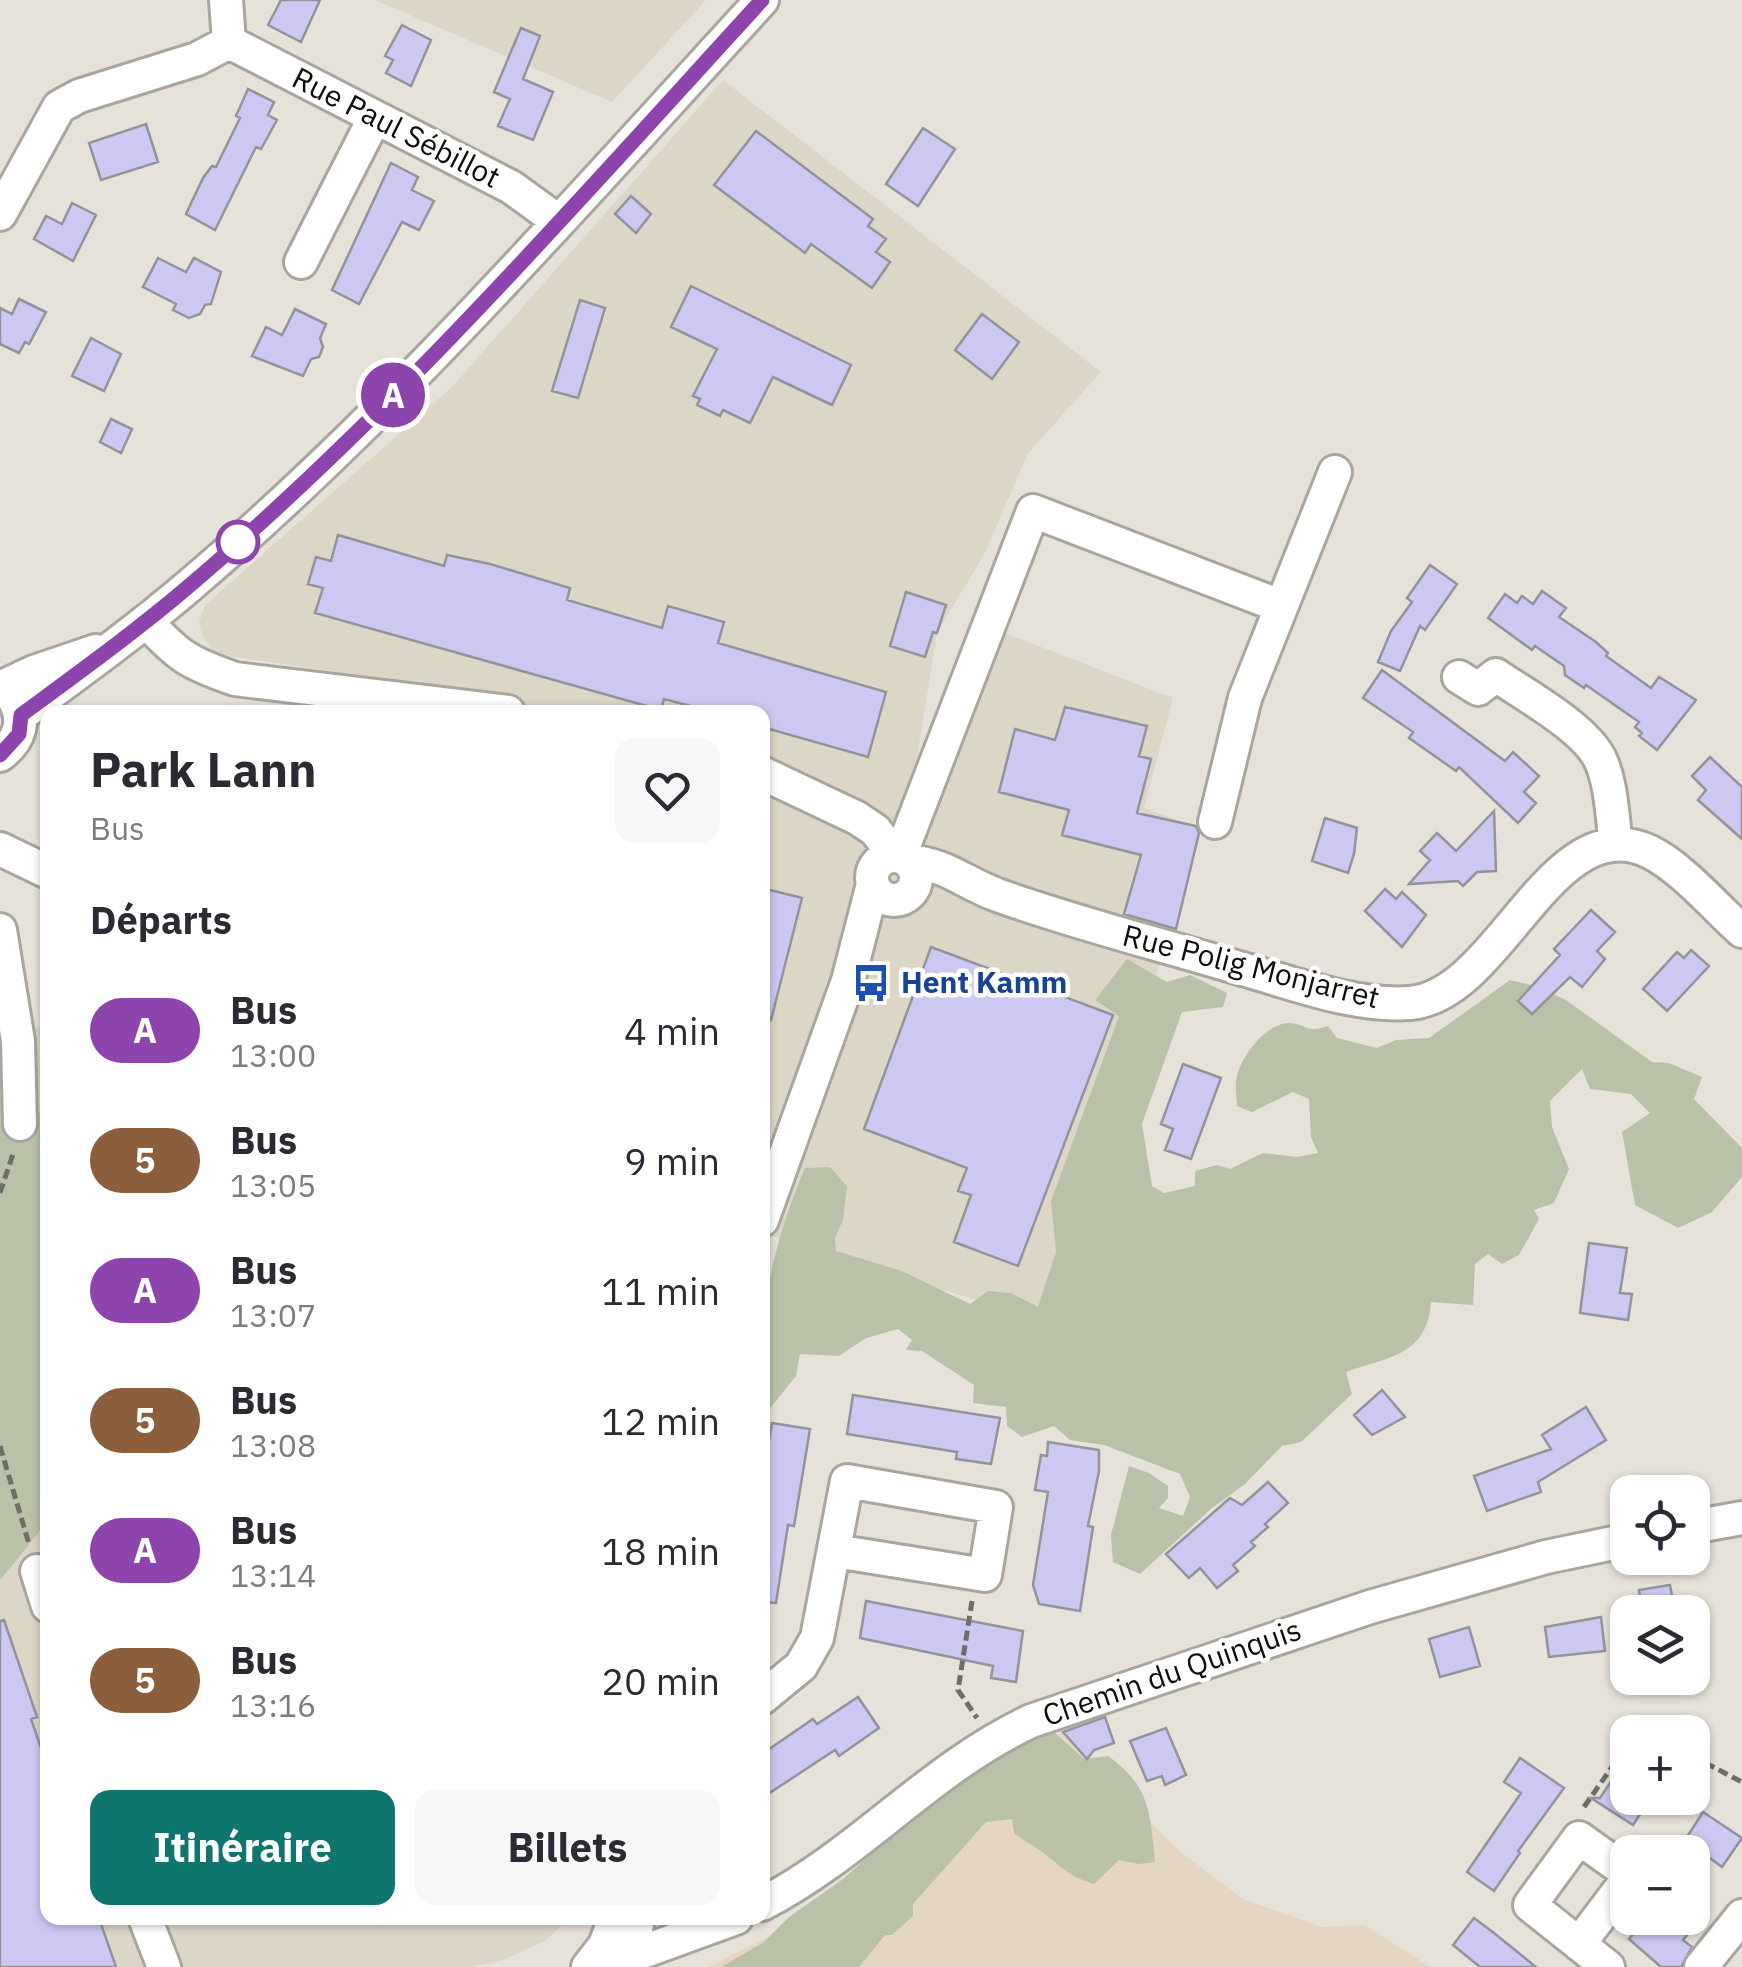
<!DOCTYPE html>
<html lang="fr">
<meta charset="utf-8">
<style>
body{margin:0;font-family:"IBM Plex Sans",sans-serif;background:#f7f7f7;color:#2b2b33;height:100vh;display:flex;flex-direction:column;font-size:38px;white-space:nowrap}
*{box-sizing:border-box;margin:0}
p{font-size:32px;color:#7c7c81}
.icon{flex:none;width:55px;height:55px;fill:none;stroke:currentColor;stroke-width:2;stroke-linecap:round;stroke-linejoin:round}
.map{position:relative;flex:1;overflow:hidden}
.details{position:absolute;left:40px;top:705px;width:730px;height:1220px;display:flex;flex-direction:column;background:#fff;border-radius:20px;box-shadow:0 2px 8px #0004}
.details>*{flex:none}
.badge{padding:0 20px;border-radius:32px;font-size:35px;line-height:65px}
.buttons{position:absolute;left:1610px;top:1475px;display:grid;gap:20px}
.buttons a{display:grid;place-items:center;width:100px;height:100px;border-radius:20px;background:#fff;box-shadow:0 2px 8px #0004;font-size:50px}
.map>.badge{position:absolute;translate:-50% -50%;box-shadow:0 0 0 5px #fff}
h2{padding:0 50px;font-size:38px;line-height:90px}
.round{display:grid;place-items:center;flex:none;width:105px;height:105px;border-radius:20px;background:#f7f7f7}
.headline{display:flex;align-items:center;justify-content:space-between;height:170px;padding:0 50px}
h1{font-size:48px;font-weight:800;line-height:75px}
.button{display:flex;gap:20px;margin-top:auto;padding:20px 50px}
.button a{flex:1;height:115px;border-radius:20px;background:#0f766e;color:#fff;font-size:40px;font-weight:800;line-height:115px;text-align:center}
.button a+a{background:#f7f7f7;color:#2b2b33}
ul{padding:0;list-style:none}
li{display:flex;align-items:center;gap:30px;height:130px;padding:0 50px}
li div{flex:1}
li b{display:block;font-size:38px}
li em{font-style:normal}
li .badge{min-width:110px;font-weight:700;text-align:center}
.map>svg:first-child{display:block}
.built{fill:#dcd6c6}
.education{fill:#e4d6c3}
.green{fill:#b9c2a9}
.building{fill:#ccc8f2;stroke:#93939b;stroke-width:2.5}
.lines{fill:none;stroke-linecap:round;stroke-linejoin:round}
.minor-casing{stroke:#a9a69d;stroke-width:38}
.path{stroke:#706d68;stroke-width:5;stroke-dasharray:10 5;stroke-linecap:butt}
.minor{stroke:#fff;stroke-width:32}
.line-casing{stroke:#fff;stroke-width:22}
.line{stroke:#8e44ad;stroke-width:15}
.stop-dot{fill:#fff;stroke:#8e44ad;stroke-width:5}
.labels{text-anchor:middle;stroke-width:9;stroke-linejoin:round;paint-order:stroke}
.street-label{font-size:30px;fill:#0e0d0a;stroke:#fff}
.transit-label{font-size:30px;font-weight:bold;fill:#164399;stroke:#fff;text-anchor:start}
</style>
<div class="map">
<svg width="1742" height="1967" viewBox="0 0 1742 1967">
<rect width="100%" height="100%" fill="#e6e2d9"/>
<path class="built" d="M 375,0 L 706,0 L 612,102 Z
M 723,80 L 1101,372 L 1028,453 L 985,553 L 937,633 L 912,788 L 1000,631 L 1173,698 L 1144,808 L 1201,828 L 1051,1324 L 763,1233 L 762,712 L 323,712 L 329,671 L 215,654 L 203,637 L 199,623 L 205,605 L 451,388 Z
M 0,1022 L 47,1029 L 48,1918 L 569,1918 L 545,1941 L 503,1960 L 471,1967 L 0,1967 Z"/>
<path class="education" d="M 1063,1732 L 1177,1849 L 1243,1899 L 1322,1927 L 1364,1925 L 1431,1967 L 708,1967 L 798,1922 L 1029,1748 Z"/>
<path class="green" d="M 1127,959 L 1167,982 L 1190,975 L 1227,993 L 1223,1007 L 1182,1012 L 1142,1124 L 1152,1186 L 1164,1193 L 1195,1186 L 1195,1171 L 1217,1165 L 1230,1169 L 1263,1153 L 1297,1157 L 1318,1153 L 1311,1137 L 1309,1099 L 1293,1092 L 1252,1112 L 1237,1106 C 1237,1098 1235,1089 1236,1081 C 1238,1060 1265,1023 1289,1023 C 1309,1024 1303,1034 1328,1026 L 1337,1038 L 1377,1048 L 1396,1040 L 1429,1038 L 1510,980 L 1536,986 L 1566,1000 L 1652,1062 L 1669,1063 L 1702,1077 L 1694,1099 L 1742,1148 L 1742,1177 L 1712,1212 L 1678,1228 L 1635,1205 L 1622,1132 L 1650,1113 L 1631,1094 L 1590,1089 L 1582,1069 L 1550,1101 L 1552,1127 L 1569,1169 L 1554,1203 L 1534,1210 L 1539,1219 L 1519,1255 L 1502,1264 L 1488,1254 L 1475,1264 L 1473,1305 L 1431,1302 C 1427,1356 1388,1357 1346,1372 L 1352,1394 L 1301,1442 L 1282,1446 L 1245,1484 L 1211,1509 L 1140,1574 L 1113,1562 L 1111,1535 L 1129,1466 L 1149,1473 L 1168,1486 L 1168,1498 L 1159,1508 L 1183,1516 L 1190,1497 L 1180,1474 L 1104,1445 L 1070,1440 L 1054,1426 L 1022,1437 L 1007,1426 L 1006,1407 L 973,1403 L 974,1385 L 922,1351 L 906,1350 L 912,1340 L 898,1329 L 866,1338 L 839,1356 L 800,1354 L 796,1376 L 763,1417 L 763,1365 L 770,1358 L 763,1355 C 763,1288 779,1229 805,1168 L 830,1167 L 847,1186 L 843,1220 L 835,1238 L 836,1251 L 902,1271 L 970,1304 L 988,1291 L 1011,1293 L 1038,1307 L 1056,1252 L 1051,1201 L 1119,1016 L 1095,1000 Z
M 10,1054 L 14,1095 L 38,1114 L 47,1104 L 48,1446 L 44,1457 L 48,1521 L 0,1580 L 0,1060 Z
M 1052,1730 L 1084,1759 L 1108,1756 C 1151,1787 1150,1813 1155,1862 L 1138,1864 L 1119,1860 L 1094,1884 C 1065,1875 1064,1868 1041,1851 C 1032,1844 1022,1840 1014,1833 L 1012,1819 L 986,1822 L 913,1904 L 913,1916 L 892,1935 L 885,1935 L 859,1967 L 721,1967 L 764,1942 L 789,1917 L 843,1879 L 939,1793 L 1016,1747 Z"/>
<path class="building" d="M 281,0 L 320,0 L 301,42 L 268,25 Z
M 402,25 L 431,40 L 411,86 L 386,73 L 393,60 L 385,56 Z
M 521,28 L 540,36 L 523,79 L 553,92 L 533,140 L 498,126 L 510,99 L 494,92 Z
M 248,89 L 274,102 L 268,115 L 277,120 L 261,149 L 256,147 L 215,230 L 186,214 L 203,178 L 212,166 L 216,167 L 240,118 L 236,116 Z
M 146,124 L 158,162 L 101,180 L 89,143 Z
M 923,128 L 955,149 L 918,206 L 886,184 Z
M 756,131 L 873,219 L 868,226 L 886,239 L 876,252 L 890,262 L 872,288 L 811,244 L 805,253 L 714,185 Z
M 391,163 L 418,177 L 412,190 L 434,201 L 419,230 L 402,222 L 359,304 L 332,290 Z
M 631,196 L 651,214 L 636,233 L 615,214 Z
M 72,203 L 96,215 L 73,261 L 34,239 L 46,216 L 62,224 Z
M 158,258 L 186,272 L 194,258 L 221,272 L 211,304 L 205,305 L 200,314 L 189,318 L 173,310 L 176,304 L 143,287 Z
M 691,286 L 851,365 L 832,405 L 773,377 L 750,423 L 723,410 L 720,416 L 697,405 L 700,399 L 693,396 L 717,349 L 671,327 Z
M 19,299 L 46,312 L 29,344 L 25,342 L 19,353 L 0,344 L 0,308 L 12,314 Z
M 580,300 L 605,308 L 578,398 L 552,391 Z
M 295,309 L 326,324 L 320,338 L 323,347 L 319,357 L 311,359 L 303,376 L 252,356 L 266,327 L 282,335 Z
M 982,314 L 1019,342 L 992,379 L 955,350 Z
M 91,338 L 121,354 L 104,391 L 72,376 Z
M 111,419 L 132,429 L 121,453 L 100,442 Z
M 338,535 L 444,566 L 447,555 L 490,564 L 570,588 L 567,600 L 662,628 L 668,606 L 724,622 L 718,643 L 886,692 L 868,757 L 762,727 L 762,712 L 713,712 L 664,699 L 661,710 L 315,613 L 323,588 L 308,584 L 316,557 L 331,561 Z
M 1430,565 L 1457,584 L 1425,630 L 1420,626 L 1400,671 L 1378,662 L 1391,631 L 1412,602 L 1407,598 Z
M 1542,591 L 1566,608 L 1559,617 L 1596,642 L 1608,653 L 1606,656 L 1651,688 L 1659,677 L 1696,700 L 1657,750 L 1639,736 L 1642,733 L 1635,727 L 1639,722 L 1586,685 L 1584,688 L 1565,675 L 1564,666 L 1535,646 L 1532,650 L 1488,618 L 1505,594 L 1517,603 L 1522,596 L 1533,604 Z
M 906,592 L 946,605 L 937,633 L 933,632 L 925,657 L 890,646 Z
M 1382,670 L 1505,761 L 1513,752 L 1539,776 L 1524,792 L 1536,803 L 1518,823 L 1459,767 L 1456,771 L 1409,738 L 1413,732 L 1363,698 Z
M 1065,707 L 1147,726 L 1139,756 L 1151,759 L 1137,813 L 1196,826 L 1199,833 L 1176,929 L 1124,914 L 1141,855 L 1062,835 L 1069,810 L 999,792 L 1015,729 L 1055,740 Z
M 1710,757 L 1742,787 L 1742,839 L 1698,800 L 1706,790 L 1692,776 Z
M 1494,811 L 1496,871 L 1477,872 L 1463,886 L 1458,881 L 1409,884 L 1430,860 L 1420,851 L 1437,833 L 1456,851 Z
M 1325,818 L 1357,828 L 1354,854 L 1348,873 L 1312,861 Z
M 762,888 L 802,898 L 771,1020 L 762,1019 Z
M 1385,889 L 1396,899 L 1402,892 L 1426,915 L 1402,947 L 1365,911 Z
M 1591,910 L 1615,932 L 1597,951 L 1605,959 L 1582,987 L 1570,977 L 1532,1014 L 1518,1001 L 1560,955 L 1554,949 Z
M 931,947 L 1113,1015 L 1018,1266 L 954,1242 L 971,1195 L 958,1191 L 967,1168 L 864,1129 Z
M 1691,950 L 1709,966 L 1667,1011 L 1643,989 L 1677,952 L 1684,958 Z
M 1183,1064 L 1221,1078 L 1191,1159 L 1165,1150 L 1173,1129 L 1161,1124 Z
M 1589,1243 L 1627,1248 L 1620,1293 L 1632,1294 L 1628,1320 L 1580,1313 Z
M 1382,1390 L 1405,1417 L 1372,1435 L 1354,1415 Z
M 853,1395 L 1000,1418 L 991,1464 L 956,1459 L 957,1452 L 847,1434 Z
M 1586,1407 L 1606,1440 L 1538,1482 L 1541,1492 L 1487,1511 L 1474,1476 L 1551,1449 L 1542,1435 Z
M 772,1423 L 810,1429 L 794,1526 L 788,1525 L 776,1603 L 762,1602 L 762,1481 Z
M 1048,1442 L 1099,1450 L 1099,1471 L 1088,1526 L 1093,1527 L 1080,1611 L 1039,1604 L 1033,1585 L 1048,1492 L 1035,1490 L 1041,1455 L 1047,1456 Z
M 1268,1482 L 1288,1503 L 1265,1524 L 1268,1527 L 1251,1542 L 1255,1546 L 1233,1565 L 1238,1571 L 1217,1588 L 1200,1568 L 1189,1578 L 1166,1554 L 1230,1498 L 1242,1505 Z
M 1670,1585 L 1675,1612 L 1642,1612 L 1639,1590 Z
M 866,1601 L 1023,1631 L 1016,1682 L 991,1678 L 993,1666 L 860,1638 Z
M 1601,1617 L 1605,1651 L 1549,1657 L 1545,1627 Z
M 4,1620 L 37,1717 L 31,1719 L 48,1768 L 48,1918 L 99,1918 L 116,1967 L 0,1967 L 0,1621 Z
M 1469,1627 L 1480,1666 L 1440,1677 L 1429,1639 Z
M 858,1697 L 879,1728 L 839,1756 L 835,1750 L 762,1798 L 762,1754 L 813,1719 L 817,1724 Z
M 1105,1717 L 1114,1743 L 1094,1750 L 1087,1759 L 1063,1732 Z
M 1166,1728 L 1186,1775 L 1165,1785 L 1162,1776 L 1147,1781 L 1130,1741 Z
M 1628,1756 L 1628,1798 L 1651,1798 L 1633,1825 L 1591,1798 L 1600,1798 Z
M 1520,1758 L 1564,1788 L 1518,1851 L 1520,1853 L 1494,1891 L 1467,1872 L 1521,1793 L 1504,1782 Z
M 1703,1812 L 1742,1838 L 1722,1867 L 1685,1840 Z
M 1474,1918 L 1494,1933 L 1536,1967 L 1480,1967 L 1453,1945 Z
M 1647,1918 L 1701,1918 L 1683,1940 L 1692,1947 L 1681,1967 L 1661,1967 L 1629,1939 Z"/>
<g class="lines">
<g class="minor-casing">
<path id="minor" d="M 226,0 L 229,42
M 0,214 L 59,107 L 79,96 L 197,59 L 229,42 L 511,187 L 558,221
M 301,262 L 375,117
M 146,621 C 179,657 189,663 235,679 L 508,712
M 1459,677 L 1478,689 L 1496,675 C 1526,696 1584,727 1600,759 C 1612,785 1612,817 1616,844
M 2,687 L 34,672 L 96,651
M 21,715 C 78,673 135,632 189,586 C 397,409 577,201 762,0
M 0,755 C 20,740 26,721 14,699
M 762,773 L 857,818 L 875,830 L 895,856
M 1215,822 L 1245,698 L 1335,472
M 0,849 L 48,872
M872 878a22 22 0 1 1 44 0a22 22 0 1 1-44 0Z
M 900,856 L 1033,511 L 1280,606
M 909,861 C 951,866 963,883 1000,896 C 1079,924 1159,944 1239,968 C 1293,983 1353,1007 1410,1003 C 1501,996 1551,805 1650,852 C 1681,867 1716,908 1742,931
M 0,930 L 18,1041 L 20,1124
M 762,1220 L 848,981 L 873,884
M 1692,1527 L 1742,1518
M 37,1571 L 48,1606
M 762,1698 L 801,1666 L 817,1638 L 847,1481 L 996,1507 L 985,1575 L 835,1551
M 762,1904 C 861,1853 929,1769 1031,1721 L 1370,1607 L 1546,1557 L 1628,1540
M 145,1918 L 164,1967
M 1579,1944 L 1628,1879
M 631,1958 L 638,1918
M 588,1967 L 605,1945 L 615,1918
M 601,1967 L 736,1918
M 1608,1967 L 1530,1905 L 1579,1838 L 1628,1873
M 1701,1967 L 1742,1916"/>
</g>
<path class="path" d="M 0,1193 L 13,1154
M 0,1446 L 29,1544
M 972,1601 L 958,1690 L 977,1718
M 1635,1732 L 1639,1727 L 1649,1732
M 1692,1756 L 1742,1782
M 1584,1807 L 1628,1744"/>
<use href="#minor" class="minor"/>
</g>
<g class="lines">
<g class="line-casing">
<path id="line" d="M 0,755 L 19,734 L 21,715 C 78,673 135,632 189,586 C 397,409 578,201 762,0"/>
</g>
<use href="#line" class="line"/>
</g>
<defs>
<g id="bus-bare" transform="scale(3)"><path d="M-5-6H5V4H4V6H2V4H-2V6H-4V4H-5ZM-3.5-4V0h7V-4ZM-3.5 1.2v1.5H-2V1.2ZM2 1.2v1.5H3.5V1.2Z" fill="#1a4fb4" stroke="#fff" stroke-width="2.5" paint-order="stroke"/></g>
</defs>
<g fill-rule="evenodd">
<use href="#bus-bare" x="871" y="983"/>
</g>
<circle class="stop-dot" cx="238" cy="542" r="20"/>
<g class="labels">
<g class="street-label">
<text transform="translate(396 128) rotate(27)" y="10">Rue Paul Sébillot</text>
<text transform="translate(1251 967) rotate(14)" y="10">Rue Polig Monjarret</text>
<text transform="translate(1172 1673) rotate(-19)" y="10">Chemin du Quinquis</text>
</g>
<g class="transit-label">
<text x="901" y="993">Hent Kamm</text>
</g>
</g>
</svg>
<div class="buttons">
<a><svg class="icon" aria-label="locate" viewBox="0 0 24 24"><circle cx="12" cy="12" r="6"/><path d="M12 2v4M12 18v4M2 12h4M18 12h4"/></svg></a>
<a><svg class="icon" aria-label="layers" viewBox="0 0 24 24"><path d="M12 4l9 5-9 5-9-5zM3 14l9 5 9-5"/></svg></a>
<a>+</a>
<a>−</a>
</div>
<b class="badge" style="left:393px;top:395px;background:#8e44ad;color:#fff">A</b>
<section class="details">
<div class="headline"><div><h1>Park Lann</h1><p>Bus</p></div><a class="round"><svg class="icon" aria-label="heart" viewBox="0 0 24 24"><path d="M12 20l-8-8c-3-5 5-10 8-4 3-6 11-1 8 4z"/></svg></a></div>
<h2>Départs</h2>
<ul>
<li><span class="badge" style="background:#8e44ad;color:#fff">A</span><div><b>Bus</b><p>13:00</p></div><em>4 min</em></li>
<li><span class="badge" style="background:#8b5e3c;color:#fff">5</span><div><b>Bus</b><p>13:05</p></div><em>9 min</em></li>
<li><span class="badge" style="background:#8e44ad;color:#fff">A</span><div><b>Bus</b><p>13:07</p></div><em>11 min</em></li>
<li><span class="badge" style="background:#8b5e3c;color:#fff">5</span><div><b>Bus</b><p>13:08</p></div><em>12 min</em></li>
<li><span class="badge" style="background:#8e44ad;color:#fff">A</span><div><b>Bus</b><p>13:14</p></div><em>18 min</em></li>
<li><span class="badge" style="background:#8b5e3c;color:#fff">5</span><div><b>Bus</b><p>13:16</p></div><em>20 min</em></li>
</ul>
<div class="button"><a>Itinéraire</a><a>Billets</a></div>
</section>
</div>
